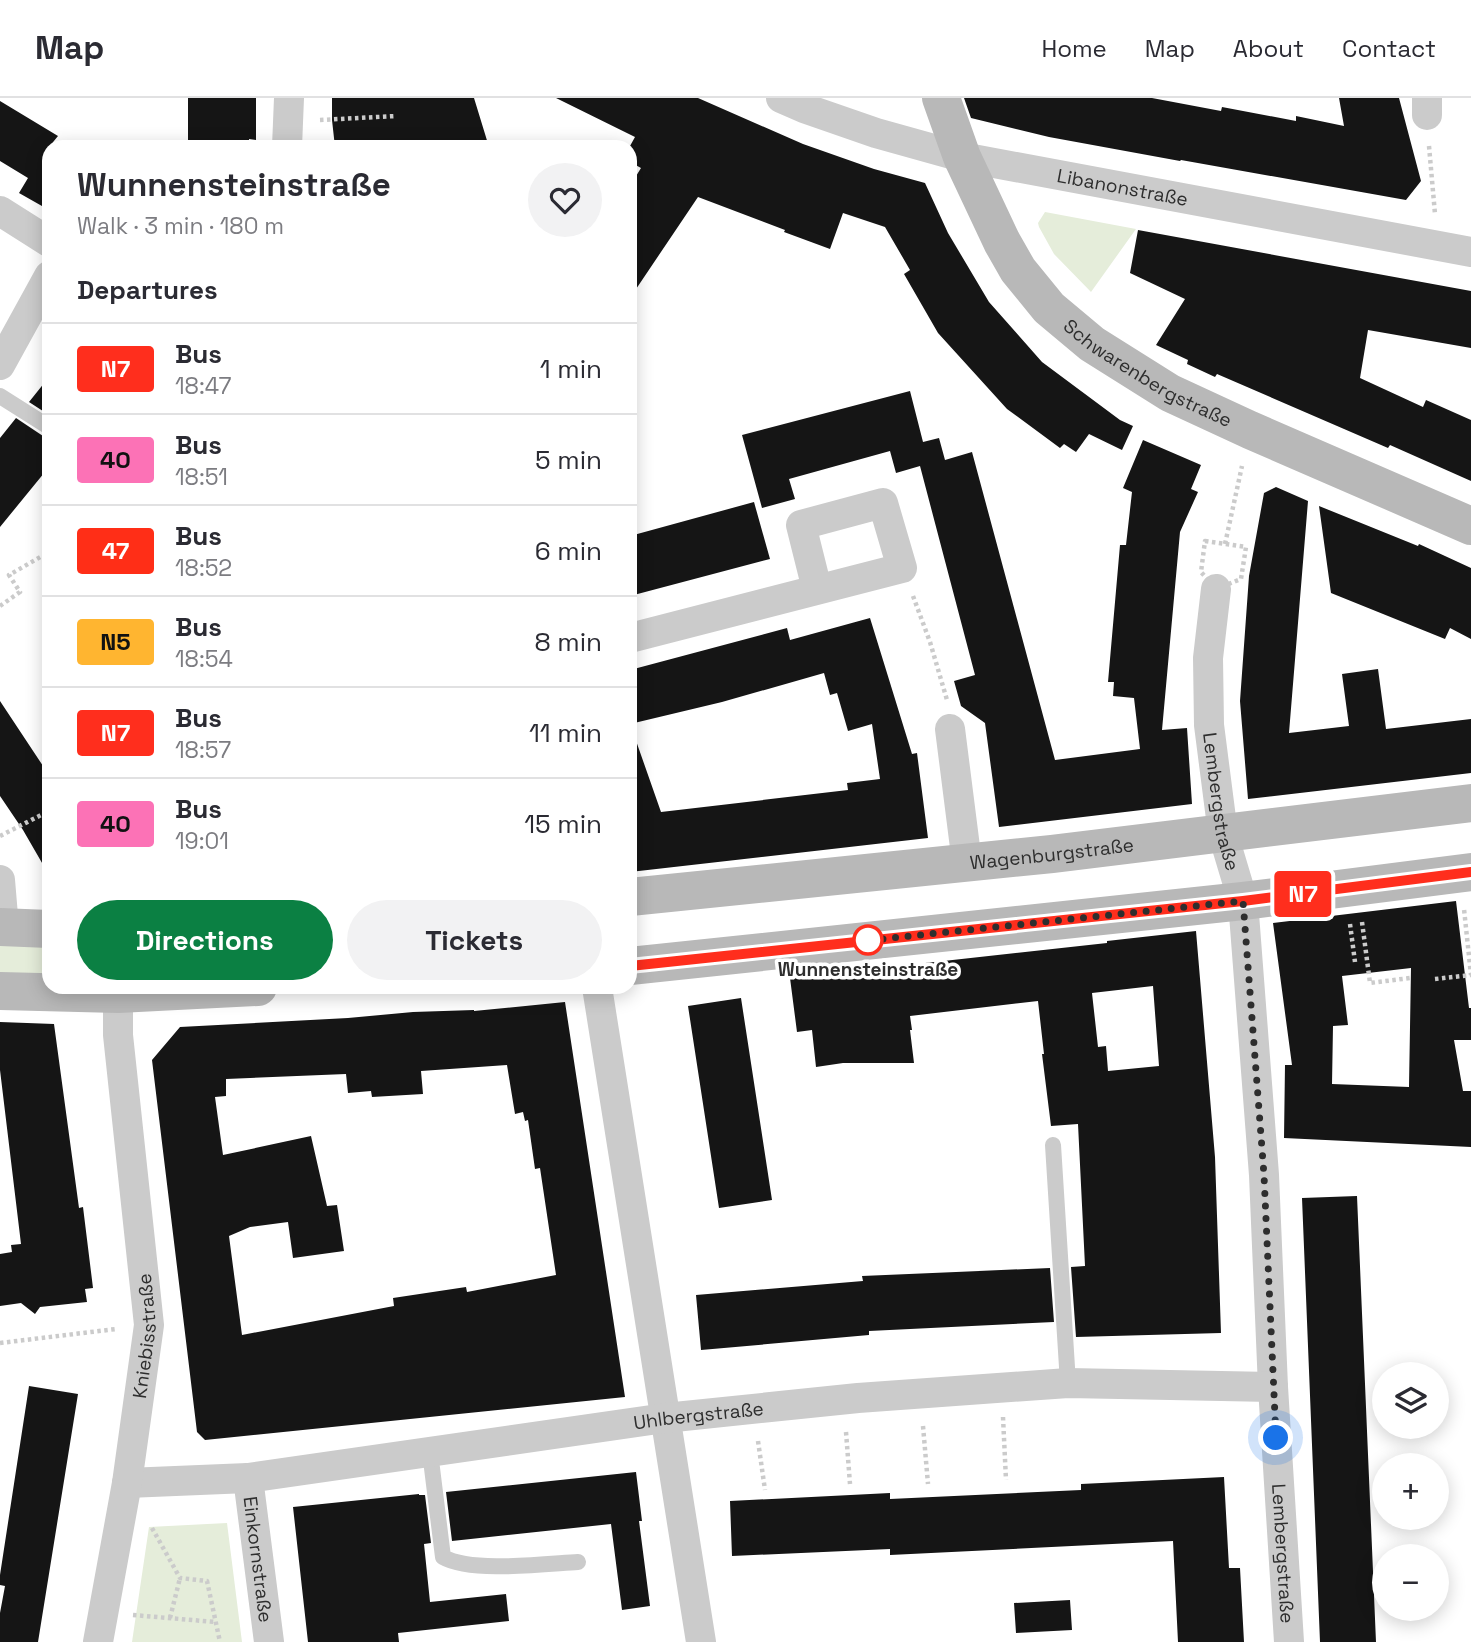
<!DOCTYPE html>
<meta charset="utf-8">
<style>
body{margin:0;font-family:"Space Grotesk",sans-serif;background:#f2f2f3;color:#2b2b33;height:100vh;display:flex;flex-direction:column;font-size:26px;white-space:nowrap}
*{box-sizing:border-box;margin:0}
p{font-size:23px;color:#7c7c81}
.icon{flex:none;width:38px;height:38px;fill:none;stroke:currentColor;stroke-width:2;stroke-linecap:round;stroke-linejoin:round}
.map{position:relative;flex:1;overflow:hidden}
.drawer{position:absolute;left:42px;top:42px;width:595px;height:854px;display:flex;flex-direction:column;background:#fff;border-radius:21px;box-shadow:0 4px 18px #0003}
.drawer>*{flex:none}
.badge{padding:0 14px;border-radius:5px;font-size:24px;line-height:46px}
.controls{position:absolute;left:1372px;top:1264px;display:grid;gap:14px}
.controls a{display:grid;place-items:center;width:77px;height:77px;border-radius:50%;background:#fff;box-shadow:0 4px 18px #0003;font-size:35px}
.you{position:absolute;width:35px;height:35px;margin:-18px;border:5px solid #fff;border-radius:50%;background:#1a73e8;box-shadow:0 0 0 10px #1a73e833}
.map>.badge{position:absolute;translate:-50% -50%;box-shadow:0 0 0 4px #fff}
h2{padding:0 35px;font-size:26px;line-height:63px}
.round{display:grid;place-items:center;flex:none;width:74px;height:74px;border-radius:37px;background:#f2f2f3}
.headline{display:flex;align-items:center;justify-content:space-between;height:119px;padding:0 35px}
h1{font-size:33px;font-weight:800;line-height:52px}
.primary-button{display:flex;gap:14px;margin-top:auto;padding:14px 35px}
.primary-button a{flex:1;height:80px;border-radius:42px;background:#0b8043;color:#fff;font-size:28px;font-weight:800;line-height:80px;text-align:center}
.primary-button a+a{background:#f2f2f3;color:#2b2b33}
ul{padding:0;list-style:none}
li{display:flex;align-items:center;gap:21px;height:91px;padding:0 35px;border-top:2px solid #e1e1e2}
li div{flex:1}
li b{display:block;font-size:26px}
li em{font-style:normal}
li .badge{min-width:77px;font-weight:700;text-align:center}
header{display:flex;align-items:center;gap:42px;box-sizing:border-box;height:98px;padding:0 35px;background:#fff;border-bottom:2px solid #e1e1e2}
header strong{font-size:33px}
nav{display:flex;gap:38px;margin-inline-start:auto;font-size:24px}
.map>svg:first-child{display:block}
.green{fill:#e5edda}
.building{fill:#151515;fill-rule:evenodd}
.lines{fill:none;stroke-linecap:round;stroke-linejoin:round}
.path{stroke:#cbcbcb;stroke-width:4.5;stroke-dasharray:3.5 3.5;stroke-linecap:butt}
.lane{stroke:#cbcbcb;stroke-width:16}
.street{stroke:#cbcbcb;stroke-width:30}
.secondary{stroke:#b8b8b8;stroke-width:38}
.line-casing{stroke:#fff;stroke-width:16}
.line{stroke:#ff2e1d;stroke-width:10}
.walk{stroke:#2e2e2e;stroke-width:7;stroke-dasharray:0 12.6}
.stop-dot{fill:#fff;stroke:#ff2e1d;stroke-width:3.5}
.labels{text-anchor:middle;stroke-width:7;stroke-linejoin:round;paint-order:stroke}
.street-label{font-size:19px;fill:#2e2e2e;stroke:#fff}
.stop-label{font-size:19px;font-weight:bold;fill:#2e2e2e;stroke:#fff}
</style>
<header>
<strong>Map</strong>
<nav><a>Home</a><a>Map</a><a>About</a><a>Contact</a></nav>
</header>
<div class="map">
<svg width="1471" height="1544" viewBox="0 0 1471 1544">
<rect width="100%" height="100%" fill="#fff"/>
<path class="green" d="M 1045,114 L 1136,131 L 1091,194 L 1054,156 L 1039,129 L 1038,125 Z
M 0,845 L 46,847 L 46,877 L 0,875 Z
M 227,1425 L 242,1544 L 132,1544 L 149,1429 Z"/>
<path class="building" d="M 188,0 L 256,0 L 256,42 L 249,41 L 249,49 L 193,49 L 193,42 L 188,42 Z
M 332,0 L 474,0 L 489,49 L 335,49 L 332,22 Z
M 556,0 L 698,0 L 803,46 L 874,71 L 925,85 L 948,135 L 989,204 L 1042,264 L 1120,322 L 1133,328 L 1122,352 L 1089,336 L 1076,354 L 1064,346 L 1060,350 L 1007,311 L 938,235 L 904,176 L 910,172 L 885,129 L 843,115 L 830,151 L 784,134 L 785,132 L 698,99 L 630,200 L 630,88 L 641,70 L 630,64 L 630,48 L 635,39 Z
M 964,0 L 1152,0 L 1221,13 L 1222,9 L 1296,23 L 1296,18 L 1344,28 L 1339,0 L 1399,0 L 1421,83 L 1406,102 L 1181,62 L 1180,63 L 1049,39 L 971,20 Z
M 0,3 L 58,38 L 49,49 L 49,112 L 19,95 L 28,80 L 0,63 Z
M 1138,132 L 1471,193 L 1471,250 L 1368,232 L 1360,280 L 1423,309 L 1426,302 L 1471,322 L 1471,383 L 1390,347 L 1388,350 L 1217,276 L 1215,279 L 1187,266 L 1188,262 L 1156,247 L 1185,201 L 1130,175 Z
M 49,279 L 49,317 L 29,304 Z
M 910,293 L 923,344 L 939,340 L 945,362 L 972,354 L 1055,662 L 1140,651 L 1134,600 L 1113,598 L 1114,584 L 1108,584 L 1120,447 L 1126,447 L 1132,394 L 1123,390 L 1143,342 L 1201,367 L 1191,391 L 1198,394 L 1180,434 L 1162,632 L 1187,630 L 1192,706 L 999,729 L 985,625 L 961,608 L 954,583 L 975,577 L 920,368 L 896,375 L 890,353 L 789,381 L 795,401 L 762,410 L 742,337 Z
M 16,320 L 43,338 L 49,339 L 49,369 L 0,429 L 0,340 Z
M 1276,389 L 1308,403 L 1289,635 L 1349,628 L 1342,576 L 1378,571 L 1386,631 L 1471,621 L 1471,675 L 1248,701 L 1240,603 L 1249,478 L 1264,395 Z
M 754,404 L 770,461 L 630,498 L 630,438 Z
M 1319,408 L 1418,448 L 1419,446 L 1471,470 L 1471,541 L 1450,530 L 1445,541 L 1331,495 Z
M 870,520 L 912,656 L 917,655 L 928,740 L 630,774 L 630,637 L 634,637 L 661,714 L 848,692 L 847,685 L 880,681 L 872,626 L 848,633 L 837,595 L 830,597 L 824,575 L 722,604 L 630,626 L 630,572 L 787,530 L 790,542 Z
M 0,603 L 49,677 L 49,777 L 23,732 L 0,698 Z
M 1456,803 L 1469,910 L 1471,910 L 1471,942 L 1454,942 L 1463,993 L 1471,993 L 1471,1049 L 1284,1040 L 1285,967 L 1292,967 L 1273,825 ZM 1411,870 L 1409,989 L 1332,986 L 1333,928 L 1348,927 L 1342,878 Z
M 1196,833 L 1215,1059 L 1221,1235 L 1076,1239 L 1071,1169 L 1085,1168 L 1078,1026 L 1051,1028 L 1042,956 L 1044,956 L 1038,903 L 910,918 L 912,932 L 910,932 L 914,965 L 843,965 L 816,969 L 812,932 L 797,934 L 790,880 L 1107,845 L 1107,843 ZM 1153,888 L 1159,968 L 1108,973 L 1106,948 L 1098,949 L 1092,895 Z
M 741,900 L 772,1102 L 719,1110 L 688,908 Z
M 565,904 L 625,1299 L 205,1342 L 197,1334 L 152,962 L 180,929 L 348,920 L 413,914 L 474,912 L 474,913 ZM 507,967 L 515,1016 L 523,1014 L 525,1023 L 528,1022 L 535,1071 L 540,1070 L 556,1177 L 467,1194 L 466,1189 L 393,1200 L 394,1208 L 242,1237 L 229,1138 L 250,1129 L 288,1124 L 293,1160 L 344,1153 L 337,1107 L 327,1108 L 311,1038 L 223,1057 L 215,999 L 226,998 L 226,981 L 346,976 L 348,995 L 371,993 L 372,999 L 423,996 L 421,973 Z
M 0,924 L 54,926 L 79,1110 L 83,1109 L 93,1190 L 85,1191 L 87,1204 L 40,1209 L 35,1216 L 21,1205 L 0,1208 L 0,1156 L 12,1154 L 11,1147 L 21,1146 L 0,972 Z
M 1357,1098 L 1376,1544 L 1320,1544 L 1302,1100 Z
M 1050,1170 L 1054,1224 L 869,1233 L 869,1237 L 701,1252 L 696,1197 L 863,1183 L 862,1178 Z
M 29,1288 L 78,1296 L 38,1544 L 0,1544 L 0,1515 L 5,1488 L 0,1487 L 0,1477 Z
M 636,1374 L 642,1423 L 639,1423 L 650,1508 L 622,1512 L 611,1426 L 452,1443 L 446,1394 Z
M 1224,1379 L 1229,1470 L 1240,1470 L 1244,1544 L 1178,1544 L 1173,1443 L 890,1457 L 890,1451 L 732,1458 L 730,1403 L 890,1395 L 890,1401 L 1081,1392 L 1081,1386 Z
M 419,1396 L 419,1397 L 425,1397 L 431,1445 L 424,1446 L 430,1504 L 506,1496 L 509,1523 L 398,1535 L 399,1544 L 308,1544 L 293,1409 Z
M 1070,1502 L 1072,1532 L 1016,1535 L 1014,1505 Z"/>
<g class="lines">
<path class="path" d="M 320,22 L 396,18
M 1429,48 L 1435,116
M 1205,443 L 1246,449 L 1241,481 L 1216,491 L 1201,474 Z
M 1225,446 L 1242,368
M 913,498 L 930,544 L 947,602
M 0,508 L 20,494 L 9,477 L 49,454
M 0,738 L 49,713
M 1362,824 L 1370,885 L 1410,880
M 1350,826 L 1355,864
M 1435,881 L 1471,877 L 1464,811
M 0,1245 L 116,1231
M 1003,1319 L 1006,1382
M 923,1328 L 928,1386
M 846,1334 L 850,1386
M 758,1343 L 765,1392
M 152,1430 L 180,1480 L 207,1483 L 220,1544
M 133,1517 L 215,1524
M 170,1520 L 180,1480"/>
<path class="lane" d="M 0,298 L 49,329
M 1053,1047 L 1068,1285
M 430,1354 L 443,1459 C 471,1475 544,1466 578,1464"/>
<g class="street">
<path id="s1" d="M 781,0 L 804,10 L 876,35 L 962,59 L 1471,154"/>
<path d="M 1427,17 L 1427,0"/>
<path d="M 287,49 L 289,0"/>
<path d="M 0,113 L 49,144"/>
<path d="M 0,267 L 49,178"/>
<path id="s2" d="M 1216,491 L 1208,560 L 1209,627 L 1223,736 L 1243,803 L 1264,1077 L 1273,1289 L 1289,1544"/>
<path d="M 630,540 L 902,470 L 883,405 L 801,427 L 817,491"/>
<path d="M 950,631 L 967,765"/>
<path d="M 0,782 L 4,830"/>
<path d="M 597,889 L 701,1544"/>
<path id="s3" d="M 248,1380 L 269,1544"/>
<path id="s4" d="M 127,1385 L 248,1380 L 665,1320 L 858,1300 L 1068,1285 L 1273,1289"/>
<path id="s5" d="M 98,1544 L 127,1385 L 149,1227 L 118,937 L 118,889"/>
</g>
<g class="secondary">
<path id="s6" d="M 941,0 L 962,59 L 1002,144 L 1018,172 L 1049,210 L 1092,246 L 1170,295 L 1250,332 L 1471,428"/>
<path id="s7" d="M 630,799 L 1052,756 L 1471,705"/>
<path d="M 0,829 L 49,831"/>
<path d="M 630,868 L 1243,803 L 1471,774"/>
<path d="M 0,893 L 118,896 L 258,889"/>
</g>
</g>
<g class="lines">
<g class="line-casing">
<path id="line" d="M 630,868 L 1243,803 L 1471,774"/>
</g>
<use href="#line" class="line"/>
<path class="walk" d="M 868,842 L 863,843 L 1243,803 L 1264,1077 L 1276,1340"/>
</g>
<circle class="stop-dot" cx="868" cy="842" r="14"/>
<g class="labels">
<g class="street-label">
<text dy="7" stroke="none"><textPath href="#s1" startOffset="354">Libanonstraße</textPath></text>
<text dy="7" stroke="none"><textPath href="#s6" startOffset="357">Schwarenbergstraße</textPath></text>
<text dy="7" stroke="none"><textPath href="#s2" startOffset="214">Lembergstraße</textPath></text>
<text dy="7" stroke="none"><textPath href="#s7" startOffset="424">Wagenburgstraße</textPath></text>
<text dy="7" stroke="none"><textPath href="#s5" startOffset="310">Kniebisstraße</textPath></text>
<text dy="7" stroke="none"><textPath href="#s4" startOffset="576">Uhlbergstraße</textPath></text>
<text dy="7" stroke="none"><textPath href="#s2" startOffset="970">Lembergstraße</textPath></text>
<text dy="7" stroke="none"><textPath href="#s3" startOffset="82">Einkornstraße</textPath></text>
</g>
<g class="stop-label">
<text x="868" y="878">Wunnensteinstraße</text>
</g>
</g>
</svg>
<div class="controls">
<a><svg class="icon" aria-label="layers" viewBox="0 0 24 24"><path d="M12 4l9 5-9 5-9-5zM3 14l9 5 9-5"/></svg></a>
<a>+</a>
<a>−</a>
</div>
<div class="you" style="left:1276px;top:1340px"></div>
<b class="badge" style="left:1303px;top:796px;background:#ff2e1d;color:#fff">N7</b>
<section class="drawer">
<div class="headline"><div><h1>Wunnensteinstraße</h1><p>Walk · 3 min · 180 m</p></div><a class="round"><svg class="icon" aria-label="heart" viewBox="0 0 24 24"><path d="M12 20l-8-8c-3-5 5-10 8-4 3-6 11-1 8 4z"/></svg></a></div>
<h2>Departures</h2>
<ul>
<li><span class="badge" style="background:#ff2e1d;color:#fff">N7</span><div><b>Bus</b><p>18:47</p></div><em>1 min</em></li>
<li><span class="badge" style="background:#fc72b6;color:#111">40</span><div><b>Bus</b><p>18:51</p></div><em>5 min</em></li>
<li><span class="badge" style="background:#ff2e17;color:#fff">47</span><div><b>Bus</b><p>18:52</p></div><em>6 min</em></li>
<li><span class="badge" style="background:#ffb530;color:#111">N5</span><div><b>Bus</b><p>18:54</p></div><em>8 min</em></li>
<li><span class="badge" style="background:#ff2e1d;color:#fff">N7</span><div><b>Bus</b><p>18:57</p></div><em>11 min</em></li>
<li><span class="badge" style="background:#fc72b6;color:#111">40</span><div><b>Bus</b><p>19:01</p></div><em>15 min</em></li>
</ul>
<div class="primary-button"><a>Directions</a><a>Tickets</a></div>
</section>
</div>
